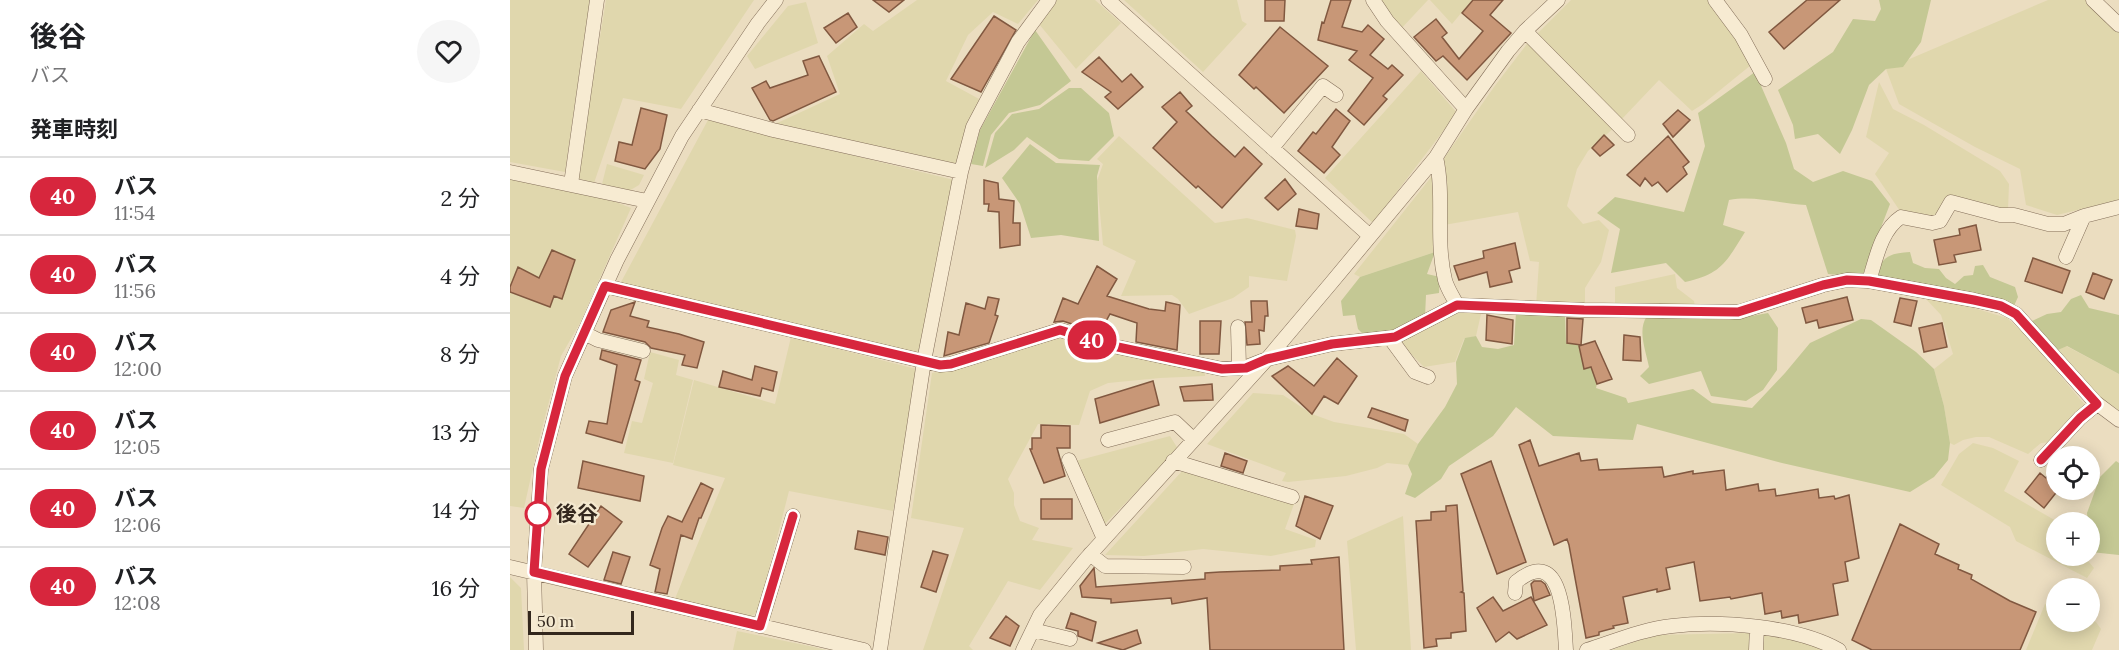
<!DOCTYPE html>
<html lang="ja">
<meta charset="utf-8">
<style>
body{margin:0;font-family:Lora,"Noto Sans JP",serif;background:#f6f6f6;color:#202124;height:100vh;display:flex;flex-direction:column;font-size:22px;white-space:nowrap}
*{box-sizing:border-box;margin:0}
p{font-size:20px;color:#757577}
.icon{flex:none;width:33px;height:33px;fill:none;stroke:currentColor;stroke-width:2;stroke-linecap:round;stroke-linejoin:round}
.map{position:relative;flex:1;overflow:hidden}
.sheet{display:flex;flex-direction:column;background:#fff;width:510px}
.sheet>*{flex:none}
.badge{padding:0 12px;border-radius:20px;font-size:21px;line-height:39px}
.controls{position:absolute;left:1536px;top:446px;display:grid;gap:12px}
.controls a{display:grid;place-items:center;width:54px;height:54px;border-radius:50%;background:#fff;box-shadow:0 3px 15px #0003;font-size:30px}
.scale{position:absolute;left:18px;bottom:15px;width:106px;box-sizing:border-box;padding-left:6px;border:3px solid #33271d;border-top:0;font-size:16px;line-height:21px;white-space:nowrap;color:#33271d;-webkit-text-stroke:4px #f3e8cf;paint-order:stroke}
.map>.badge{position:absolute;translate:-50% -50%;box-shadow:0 0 0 3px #fff}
h2{padding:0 30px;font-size:22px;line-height:54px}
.round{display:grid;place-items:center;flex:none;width:63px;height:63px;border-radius:32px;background:#f6f6f6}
.summary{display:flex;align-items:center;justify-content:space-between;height:102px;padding:0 30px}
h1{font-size:28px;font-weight:700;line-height:45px}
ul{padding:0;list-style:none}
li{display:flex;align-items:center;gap:18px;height:78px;padding:0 30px;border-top:2px solid #e0e0e0}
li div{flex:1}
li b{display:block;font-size:22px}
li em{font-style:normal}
li .badge{min-width:66px;font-weight:700;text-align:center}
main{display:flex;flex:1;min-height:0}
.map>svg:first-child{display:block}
.farmland{fill:#e0d7ad}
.green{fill:#c4c894}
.building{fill:#c89777;stroke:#815840;stroke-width:1.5}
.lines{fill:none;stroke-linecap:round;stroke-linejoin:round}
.minor-casing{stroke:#836e59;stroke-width:15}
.minor{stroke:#f7ebd2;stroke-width:14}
.line-casing{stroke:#fff;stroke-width:14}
.line{stroke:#d7263d;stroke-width:9}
.stop-dot{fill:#fff;stroke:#d7263d;stroke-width:3}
.labels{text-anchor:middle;stroke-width:4.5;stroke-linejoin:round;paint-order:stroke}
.stop-label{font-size:21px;font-weight:bold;fill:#33271d;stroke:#f3e8cf;text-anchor:start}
</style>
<main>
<section class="sheet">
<div class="summary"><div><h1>後谷</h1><p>バス</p></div><a class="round"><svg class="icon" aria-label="heart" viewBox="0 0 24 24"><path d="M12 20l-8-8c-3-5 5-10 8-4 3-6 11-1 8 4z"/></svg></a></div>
<h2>発車時刻</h2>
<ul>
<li><span class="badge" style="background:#d7263d;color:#fff">40</span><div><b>バス</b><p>11:54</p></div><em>2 分</em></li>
<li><span class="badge" style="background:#d7263d;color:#fff">40</span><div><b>バス</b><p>11:56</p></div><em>4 分</em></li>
<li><span class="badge" style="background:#d7263d;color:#fff">40</span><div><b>バス</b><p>12:00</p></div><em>8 分</em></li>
<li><span class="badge" style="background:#d7263d;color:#fff">40</span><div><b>バス</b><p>12:05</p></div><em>13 分</em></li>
<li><span class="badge" style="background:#d7263d;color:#fff">40</span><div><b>バス</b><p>12:06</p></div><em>14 分</em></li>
<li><span class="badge" style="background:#d7263d;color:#fff">40</span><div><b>バス</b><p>12:08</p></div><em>16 分</em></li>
</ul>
</section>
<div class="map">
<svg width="1609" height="650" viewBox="0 0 1609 650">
<rect width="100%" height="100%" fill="#ebddc0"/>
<path class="farmland" d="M 0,0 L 80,0 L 55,172 L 0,162 Z
M 96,0 L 244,0 L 171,109 L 113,98 L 84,183 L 67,178 Z
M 407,0 L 528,0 L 508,24 L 483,12 L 458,35 L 436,81 L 471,100 L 447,165 L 263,125 L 330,94 L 317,56 L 354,24 L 363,31 Z
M 547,0 L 585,0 L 611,23 L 566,69 L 529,24 Z
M 614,0 L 727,0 L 732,21 L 737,24 L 693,72 Z
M 868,0 L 918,0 L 889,31 Z
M 920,0 L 962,0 L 942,24 Z
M 1061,0 L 1199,0 L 1230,41 L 1241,65 L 1193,104 L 1182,111 L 1149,80 L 1110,121 L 1026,35 Z
M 1538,0 L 1587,0 L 1609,23 L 1609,200 L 1547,215 L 1516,205 L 1510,169 L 1465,147 L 1389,104 L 1376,69 Z
M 296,2 L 308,43 L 245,69 L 237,56 L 278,6 Z
M 1020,40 L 1106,126 L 1078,151 L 1067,169 L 1057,206 L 1073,224 L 1089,220 L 1099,230 L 1091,262 L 1075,288 L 1075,306 L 1026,306 L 1029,262 L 1020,261 L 1008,212 L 934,225 L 932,161 L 984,87 Z
M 911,71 L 947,113 L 863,223 L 815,178 Z
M 1369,82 L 1383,109 L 1414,125 L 1490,171 L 1499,184 L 1498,210 L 1441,202 L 1424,216 L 1390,211 L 1365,174 L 1379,153 L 1356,137 Z
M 198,120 L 444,180 L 411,355 L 110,284 Z
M 609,136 L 705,223 L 737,218 L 785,230 L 786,236 L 777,281 L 739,276 L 739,287 L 723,298 L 679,314 L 668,299 L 662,295 L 611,296 L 626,261 L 593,245 L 587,181 L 593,164 L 587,159 Z
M 97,164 L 134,175 L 129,185 L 119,191 L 92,184 Z
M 926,171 L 925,252 L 850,277 L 844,274 Z
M 0,179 L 91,196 L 121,208 L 70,323 L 51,356 L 30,436 L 14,508 L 0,506 Z
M 1165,274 L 1167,288 L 1184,301 L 1185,307 L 1105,307 L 1105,287 Z
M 1416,299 L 1444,302 L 1497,318 L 1516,335 L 1575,405 L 1544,442 L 1531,443 L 1518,454 L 1479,437 L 1466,437 L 1453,440 L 1444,445 L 1440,443 L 1434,406 L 1424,369 L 1443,354 L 1431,315 Z
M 951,309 L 971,314 L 966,336 L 954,339 L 945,362 L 914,367 L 887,340 Z
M 281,337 L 410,370 L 383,511 L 279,491 L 248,612 L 238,618 L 164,601 L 215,478 L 163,465 L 184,380 L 265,404 Z
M 547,338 L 559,339 L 695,372 L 695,376 L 650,378 L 598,383 L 580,391 L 569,425 L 528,424 L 498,479 L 504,493 L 504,505 L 510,521 L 529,528 L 522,540 L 563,548 L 530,590 L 498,581 L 459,646 L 463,650 L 413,650 L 454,528 L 401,518 L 422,373 L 461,366 Z
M 1556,346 L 1609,374 L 1609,413 L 1574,386 L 1557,365 L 1548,350 Z
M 140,352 L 169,360 L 166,375 L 183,380 L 163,463 L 114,453 L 122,421 L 132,423 L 143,383 L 134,379 Z
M 743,393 L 773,395 L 802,414 L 824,422 L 894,434 L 908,444 L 898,465 L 877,463 L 867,468 L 836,476 L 778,482 L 772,481 L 776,473 L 697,444 Z
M 660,436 L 668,449 L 592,527 L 566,461 Z
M 1463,443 L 1483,448 L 1509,461 L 1494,491 L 1548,522 L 1546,522 L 1546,555 L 1573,555 L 1584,568 L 1577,578 L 1506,541 L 1500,527 L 1431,485 L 1449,454 Z
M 674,469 L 784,504 L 775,529 L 806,540 L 805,547 L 761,556 L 693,549 L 634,556 L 595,555 Z
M 893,516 L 901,650 L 846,650 L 837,541 Z
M 0,577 L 11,588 L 14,650 L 0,650 Z
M 1535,604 L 1546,608 L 1546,621 L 1580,621 L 1580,619 L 1586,622 L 1591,629 L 1582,650 L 1516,650 Z
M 227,631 L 304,647 L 316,650 L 223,650 Z
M 1239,633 L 1243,644 L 1242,650 L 1101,650 L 1145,635 Z
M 1254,635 L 1295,642 L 1312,650 L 1252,650 Z"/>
<path class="green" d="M 1369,0 L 1421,0 L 1411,42 L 1393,67 L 1376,69 L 1359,85 L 1342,130 L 1330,154 L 1308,134 L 1285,139 L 1283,125 L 1268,90 L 1323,52 L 1343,19 L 1365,21 L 1371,9 Z
M 525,30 L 561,81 L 530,105 L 499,113 L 481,135 L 473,166 L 461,164 L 470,130 Z
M 1245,72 L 1276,143 L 1284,169 L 1303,182 L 1333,171 L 1362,181 L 1380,204 L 1352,277 L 1318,274 L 1296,205 C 1270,204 1245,195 1219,200 L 1213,225 L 1235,232 C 1216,262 1212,274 1175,282 L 1156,263 L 1101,273 L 1110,229 L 1087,213 L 1105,197 L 1174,212 L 1195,146 L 1188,113 Z
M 559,88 L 571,88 L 599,113 L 604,136 L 579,161 L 549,159 L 517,137 L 504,150 L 475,168 L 485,133 L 502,114 L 529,109 Z
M 520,144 L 546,163 L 590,165 L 587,176 L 589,241 L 551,235 L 521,238 L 510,204 L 492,178 Z
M 925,252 L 917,274 L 930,277 L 929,293 L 916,295 L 915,317 L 886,335 L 857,338 L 848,329 L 845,315 L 833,316 L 831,301 L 850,277 Z
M 1400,252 L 1403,263 L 1415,268 L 1429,269 L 1436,278 L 1445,284 L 1454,276 L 1463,275 L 1465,266 L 1473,265 L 1480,277 L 1505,287 L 1508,297 L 1503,308 L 1366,278 C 1370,256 1381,253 1400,252 Z
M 1571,295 L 1579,308 L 1609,315 L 1609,374 L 1557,346 L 1548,350 L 1522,321 L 1537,314 L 1551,312 L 1561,299 Z
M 1006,312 L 1055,315 L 1056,343 L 1069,344 L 1074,369 L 1081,367 L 1087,384 L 1086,388 L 1116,398 L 1118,403 L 1183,389 L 1202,403 L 1242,408 L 1275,373 L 1300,343 L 1351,319 L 1361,320 L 1406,352 L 1424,369 L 1434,406 L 1440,443 L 1438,460 L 1424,477 L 1400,492 L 1272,463 L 1127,424 L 1123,440 L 1043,436 L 1006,407 L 983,436 L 939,466 L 931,479 L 905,498 L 895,494 L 902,474 L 898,465 L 908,444 L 935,407 L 947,384 L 946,362 L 955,338 L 966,336 L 972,347 L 988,349 L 1004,345 Z
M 1258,313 L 1268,328 L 1267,370 L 1253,390 L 1236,401 L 1201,396 L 1191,371 L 1139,384 L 1130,376 L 1139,367 C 1136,351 1127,330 1137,316 L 1219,320 Z
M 1606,461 L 1609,463 L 1609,555 L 1581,552 L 1577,513 L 1590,477 Z"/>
<path class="building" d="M 363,0 L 394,0 L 379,12 Z
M 755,0 L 775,0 L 774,21 L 755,21 Z
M 821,0 L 841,0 L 832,27 L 852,32 L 858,25 L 874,39 L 860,55 L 878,69 L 882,65 L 893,75 L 873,96 L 877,99 L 854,125 L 838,111 L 863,78 L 839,60 L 847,51 L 808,40 L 812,22 L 814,23 Z
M 963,0 L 993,0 L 980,15 L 1001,33 L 957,80 L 933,56 L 926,61 L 904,37 L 926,19 L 937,33 L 932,37 L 949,59 L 973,31 L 952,13 Z
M 1297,0 L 1330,0 L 1274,49 L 1259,32 Z
M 338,13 L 347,27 L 326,43 L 314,28 Z
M 484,16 L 506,30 L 471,92 L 441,79 Z
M 770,27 L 818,66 L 774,113 L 746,87 L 744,89 L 729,75 Z
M 309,56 L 326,92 L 263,121 L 260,120 L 242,88 L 256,81 L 260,88 L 298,75 L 293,61 Z
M 589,57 L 612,82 L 621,74 L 633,87 L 608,109 L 595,97 L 601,92 L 572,72 Z
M 670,92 L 682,106 L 676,111 L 702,136 L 725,157 L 734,147 L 752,164 L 712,208 L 688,186 L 686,188 L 643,148 L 667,122 L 652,107 Z
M 131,108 L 157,115 L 150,149 L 135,169 L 105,161 L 109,142 L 122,145 Z
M 826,109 L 840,121 L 822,147 L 830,155 L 814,173 L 788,151 L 803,132 L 806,134 Z
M 1168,110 L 1180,120 L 1163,137 L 1153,124 Z
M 1094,135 L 1104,145 L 1090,156 L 1082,148 Z
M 1158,136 L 1179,162 L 1173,167 L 1177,174 L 1157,192 L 1148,182 L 1142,186 L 1135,178 L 1130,186 L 1117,175 Z
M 775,179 L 786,194 L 768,210 L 755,198 Z
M 474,180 L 488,183 L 489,199 L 504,201 L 503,223 L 510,223 L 510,245 L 490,248 L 489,212 L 478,211 L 479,204 L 474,204 Z
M 789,209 L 809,214 L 807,229 L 786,226 Z
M 1466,225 L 1471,250 L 1444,255 L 1446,262 L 1429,265 L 1424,240 L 1450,235 L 1449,229 Z
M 1005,243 L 1010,268 L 999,271 L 1002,282 L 980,287 L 977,272 L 949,280 L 944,266 L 974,258 L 973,251 Z
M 42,250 L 65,260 L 52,299 L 44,296 L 40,307 L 0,292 L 0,287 L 8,267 L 29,278 Z
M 1523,258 L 1560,271 L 1552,293 L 1515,281 Z
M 587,266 L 607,279 L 597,296 L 639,309 L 655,311 L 656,302 L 670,305 L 667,350 L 626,342 L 627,323 L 600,314 L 595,323 L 585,319 L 580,330 L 553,321 L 544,322 L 553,298 L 568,304 Z
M 1583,273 L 1602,280 L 1594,299 L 1576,292 Z
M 478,297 L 489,299 L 485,315 L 488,316 L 479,343 L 434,356 L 438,332 L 449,335 L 456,303 L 475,309 Z
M 1337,297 L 1343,320 L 1309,328 L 1307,320 L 1296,323 L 1292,308 Z
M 1390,298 L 1407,301 L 1401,326 L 1384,322 Z
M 741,301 L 757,301 L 758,316 L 755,316 L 754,331 L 749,330 L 750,344 L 737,345 L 735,322 L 742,322 Z
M 125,302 L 120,316 L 139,321 L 137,327 L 169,334 L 194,342 L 187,368 L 172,365 L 175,355 L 141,348 L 135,342 L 93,332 L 101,310 Z
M 977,315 L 1003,320 L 1002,344 L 976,340 Z
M 1057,318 L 1073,319 L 1071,345 L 1057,343 Z
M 690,321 L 711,321 L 709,354 L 690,354 Z
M 1432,323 L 1437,347 L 1414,352 L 1409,328 Z
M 1114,335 L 1130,337 L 1131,361 L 1113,360 Z
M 1085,341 L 1102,379 L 1087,384 L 1081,367 L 1074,369 L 1069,346 Z
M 92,350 L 131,360 L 125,380 L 130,382 L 112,443 L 76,433 L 79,421 L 97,424 L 107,365 L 90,359 Z
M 827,358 L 847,376 L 828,404 L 814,396 L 802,414 L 762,376 L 778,366 L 804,386 Z
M 245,366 L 267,372 L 263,391 L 252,388 L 250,396 L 209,387 L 213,371 L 242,380 Z
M 643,381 L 649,405 L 590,423 L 585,399 Z
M 702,384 L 703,400 L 674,401 L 670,387 Z
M 862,408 L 898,420 L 895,431 L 858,417 Z
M 531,425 L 560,426 L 560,448 L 547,448 L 555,476 L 534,483 L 520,449 L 522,449 L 522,438 L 531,438 Z
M 1020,440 L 1029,466 L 1069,453 L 1071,461 L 1087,459 L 1089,470 L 1152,467 L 1154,477 L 1183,471 L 1183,474 L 1214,470 L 1216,490 L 1248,484 L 1249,491 L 1265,489 L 1266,496 L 1308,489 L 1309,498 L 1324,496 L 1325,499 L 1339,495 L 1349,558 L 1335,562 L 1338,581 L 1323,584 L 1328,615 L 1289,623 L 1288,615 L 1272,618 L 1271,611 L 1255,614 L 1252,593 L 1221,599 L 1220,597 L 1190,601 L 1184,562 L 1156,568 L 1160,589 L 1147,592 L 1147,589 L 1113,597 L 1118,623 L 1103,626 L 1104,628 L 1089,632 L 1089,635 L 1076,638 L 1059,545 L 1057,539 L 1044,545 L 1009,445 Z
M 715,453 L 737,461 L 733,473 L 711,466 Z
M 73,461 L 134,476 L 130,501 L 68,488 Z
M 981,461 L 1016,562 L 987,574 L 951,474 Z
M 1546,465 L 1546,489 L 1549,489 L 1534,508 L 1515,492 L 1530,473 L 1536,478 Z
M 191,483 L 203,489 L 191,518 L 189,518 L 182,539 L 171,535 L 157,594 L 145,592 L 150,569 L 140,565 L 152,528 L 158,516 L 172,522 Z
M 795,496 L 823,506 L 810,539 L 786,526 Z
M 531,499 L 562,499 L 562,519 L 531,519 Z
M 947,505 L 953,591 L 951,592 L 954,593 L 956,631 L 941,633 L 941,638 L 926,639 L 927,646 L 914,648 L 906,521 L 921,520 L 921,512 L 936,511 L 936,506 Z
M 91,506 L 112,522 L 78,567 L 59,554 Z
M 1390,524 L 1429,544 L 1425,554 L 1449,565 L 1448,569 L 1462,575 L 1461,579 L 1500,601 L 1526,612 L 1510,650 L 1362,650 L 1342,640 Z
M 348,531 L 378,537 L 375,555 L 345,549 Z
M 423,551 L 438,555 L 426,592 L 411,587 Z
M 103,552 L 120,557 L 111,584 L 94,580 Z
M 829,557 L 834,650 L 700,650 L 697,598 L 662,604 L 661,598 L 601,603 L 601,599 L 572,597 L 570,586 L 584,568 L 586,587 L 695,579 L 695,573 L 710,572 L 770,570 L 770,566 L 802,564 L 801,560 Z
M 1024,581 L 1031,581 L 1035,584 L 1040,595 L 1024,601 L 1021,584 Z
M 983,597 L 993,611 L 1021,597 L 1037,625 L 1007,639 L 999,632 L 986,642 L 967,608 Z
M 561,613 L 586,622 L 582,641 L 568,636 L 568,631 L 556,628 Z
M 496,616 L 509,626 L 500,646 L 480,638 Z
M 627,630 L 631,643 L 613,650 L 588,643 Z"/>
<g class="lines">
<g class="minor-casing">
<path id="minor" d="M 598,0 L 860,236
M 863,0 L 877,21 L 956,109
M 1205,0 L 1231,35 L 1255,79
M 1583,0 L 1609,25
M 1015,31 L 1118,135
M 189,110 L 263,130 L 451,172
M 762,148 L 813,86 L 826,95
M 926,157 C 935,197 925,239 935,280 C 937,288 943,297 947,305
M 0,172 L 137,201
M 61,184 L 87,0
M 1556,257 L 1574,216
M 1359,281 C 1366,259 1371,230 1391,217 L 1422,223 L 1430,221 L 1441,202 L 1490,215 L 1504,215 L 1538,224 L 1554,224 L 1574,216 L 1609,207
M 95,286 L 430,365 L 441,364 L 550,330 L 603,346 L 712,369 L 736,367 L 757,359 L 822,344 L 885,337 L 947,305 L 1074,310 L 1229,312 L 1313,285 L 1337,280 L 1359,281 L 1464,300 L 1491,306 L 1506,314 L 1585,402 L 1609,420
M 728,327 L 729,368
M 74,333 L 88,340 L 133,351
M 880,338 L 905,372 L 918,377
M 598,440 L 665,422 L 683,439
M 559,460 L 594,539
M 1531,460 L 1570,418 L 1587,404
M 663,461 L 782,497
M 580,554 L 595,566 L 674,567
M 0,567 L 354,650
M 1005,593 L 1006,582 C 1053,543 1054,620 1056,650
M 250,626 L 283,516
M 523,630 L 560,639
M 26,650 L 24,572 L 31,469 L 55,376 L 107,260 L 172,136 L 248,23 L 266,0
M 370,650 L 414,361 L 451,172 L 463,127 L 508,42 L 539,0
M 513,650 L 530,615 L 575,560 L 757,359 L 822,282 L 926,157 L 956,109 L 998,51 L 1015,31 L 1048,0
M 1077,650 C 1105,641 1133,629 1162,626 C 1210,620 1286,626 1329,650
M 1246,650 L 1247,627"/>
</g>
<use href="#minor" class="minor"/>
</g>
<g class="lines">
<g class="line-casing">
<path id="line" d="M 283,516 L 250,626 L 24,572 L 31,469 L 55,376 L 95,286 L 430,365 L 441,364 L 550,330 L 603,346 L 712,369 L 736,368 L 757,359 L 822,344 L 885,337 L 947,305 L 1074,310 L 1228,312 L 1313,285 L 1337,280 L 1359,281 L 1464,300 L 1491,306 L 1506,314 L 1587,404 L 1570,418 L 1531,460"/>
</g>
<use href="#line" class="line"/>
</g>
<circle class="stop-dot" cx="28" cy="514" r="12"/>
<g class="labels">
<g class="stop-label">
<text x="46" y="521">後谷</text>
</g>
</g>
</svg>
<div class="controls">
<a><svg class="icon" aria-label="locate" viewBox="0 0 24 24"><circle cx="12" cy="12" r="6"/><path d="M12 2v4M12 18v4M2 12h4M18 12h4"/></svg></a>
<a>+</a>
<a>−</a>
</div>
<div class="scale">50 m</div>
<b class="badge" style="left:582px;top:340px;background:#d7263d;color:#fff">40</b>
</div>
</main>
